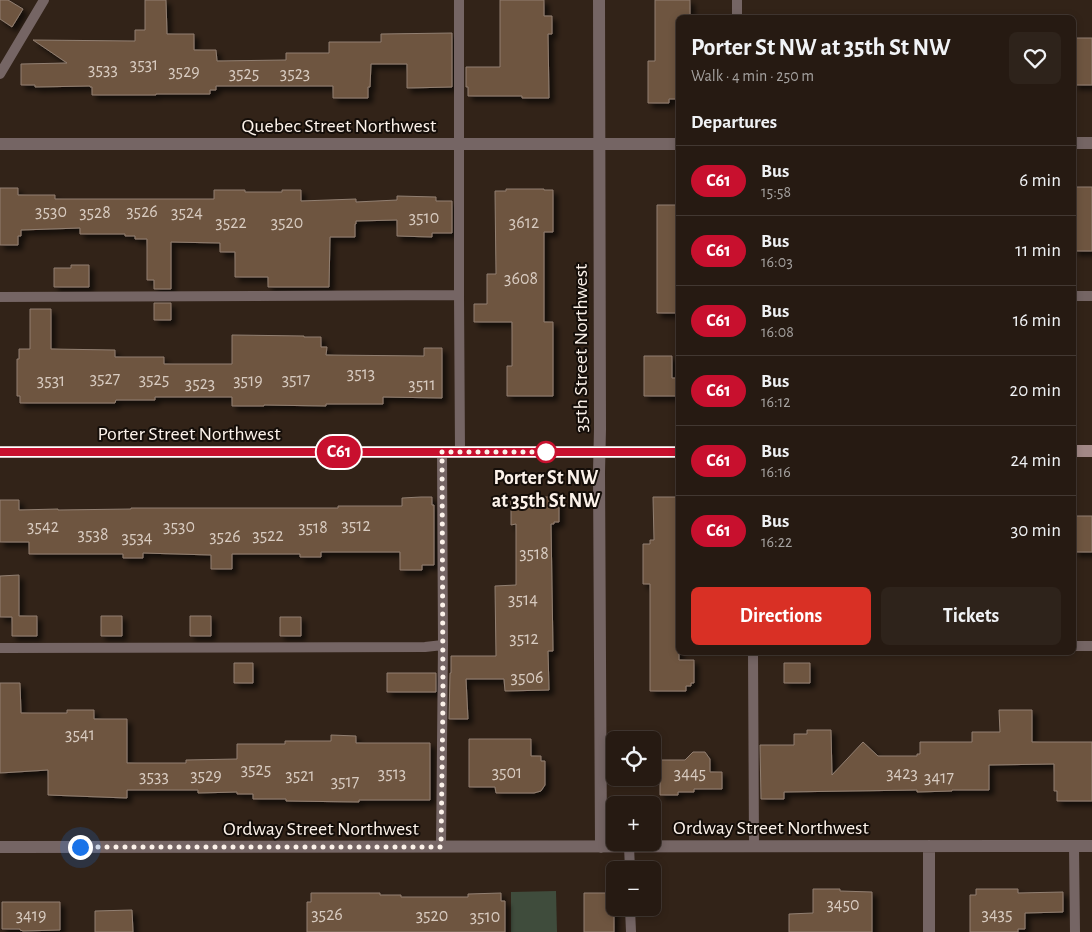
<!DOCTYPE html>
<meta charset="utf-8">
<style>
body{margin:0;font-family:"Alegreya Sans",sans-serif;background:#2e231b;color:#f1f3f6;height:100vh;display:flex;flex-direction:column;font-size:19px;white-space:nowrap}
*{box-sizing:border-box;margin:0}
p{font-size:16px;color:#a4a19f}
.icon{flex:none;width:28px;height:28px;fill:none;stroke:currentColor;stroke-width:2;stroke-linecap:round;stroke-linejoin:round}
.map{position:relative;flex:1;overflow:hidden}
.side{position:absolute;left:676px;top:15px;width:400px;height:640px;display:flex;flex-direction:column;background:#261a12;border-radius:8px;box-shadow:0 2px 8px #0003,0 0 0 1px #423832}
.side>*{flex:none}
.badge{padding:0 10px;border-radius:16px;font-size:18px;line-height:32px}
.controls{position:absolute;left:606px;top:731px;display:grid;gap:10px}
.controls a{display:grid;place-items:center;width:55px;height:55px;border-radius:8px;background:#261a12;box-shadow:0 2px 8px #0003,0 0 0 1px #423832;font-size:25px}
.you{position:absolute;width:25px;height:25px;margin:-12px;border:4px solid #fff;border-radius:50%;background:#1a73e8;box-shadow:0 0 0 8px #1a73e833}
.map>.badge{position:absolute;translate:-50% -50%;box-shadow:0 0 0 2px #fff}
h2{padding:0 15px;font-size:19px;line-height:45px}
.round{display:grid;place-items:center;flex:none;width:52px;height:52px;border-radius:8px;background:#2e231b}
.head{display:flex;align-items:center;justify-content:space-between;height:85px;padding:0 15px}
h1{font-size:24px;font-weight:600;line-height:38px}
.primary-button{display:flex;gap:10px;margin-top:auto;padding:10px 15px}
.primary-button a{flex:1;height:58px;border-radius:8px;background:#d93025;color:#fff;font-size:20px;font-weight:600;line-height:58px;text-align:center}
.primary-button a+a{background:#2e231b;color:#f1f3f6}
ul{padding:0;list-style:none}
li{display:flex;align-items:center;gap:15px;height:70px;padding:0 15px;border-top:1px solid #423832}
li div{flex:1}
li b{display:block;font-size:19px}
li em{font-style:normal}
li .badge{min-width:55px;font-weight:700;text-align:center}
.map>svg:first-child{display:block}
.green{fill:#3f4c3c}
.building{fill:#6e5541;stroke:#917f71;filter:url(#shadow)}
.lines{fill:none;stroke-linecap:round;stroke-linejoin:round}
.lane{stroke:#756564;stroke-width:10}
.street{stroke:#756564;stroke-width:12}
.secondary{stroke:#a28886;stroke-width:12}
.line-casing{stroke:#fff;stroke-width:11}
.line{stroke:#c8102e;stroke-width:8}
.walk{stroke:#fcf2ea;stroke-width:5;stroke-dasharray:0 9}
.stop-dot{fill:#fff;stroke:#c8102e;stroke-width:2.5}
.labels{text-anchor:middle;stroke-width:4;stroke-linejoin:round;paint-order:stroke}
.number-label{font-size:18px;fill:#d8cbc0}
.street-label{font-size:20px;fill:#fcf2ea;stroke:#150e09}
.stop-label{font-size:20px;font-weight:bold;fill:#fcf2ea;stroke:#150e09}
</style>
<div class="map">
<svg width="1092" height="932" viewBox="0 0 1092 932">
<defs>
<filter id="shadow"><feDropShadow dx="4.5" dy="4.5" stdDeviation="2.5" flood-color="#0009"/></filter>
</defs>
<rect width="100%" height="100%" fill="#322318"/>
<path class="green" d="M 556,891 L 557,932 L 511,932 L 511,892 Z"/>
<path class="building" d="M 0,0 L 8,0 L 23,9 L 12,27 L 0,19 Z
M 145,0 L 166,0 L 167,34 L 194,34 L 194,50 L 216,50 L 217,61 L 286,60 L 286,53 L 329,53 L 329,42 L 381,42 L 381,34 L 452,33 L 452,87 L 407,88 L 407,64 L 371,64 L 370,87 L 368,87 L 368,98 L 333,98 L 333,86 L 216,86 L 216,90 L 210,90 L 210,94 L 156,94 L 156,95 L 92,95 L 92,87 L 90,87 L 90,86 L 35,87 L 35,85 L 21,85 L 21,64 L 67,63 L 33,40 L 135,41 L 135,30 L 145,30 Z
M 500,0 L 544,0 L 544,16 L 552,16 L 552,34 L 548,34 L 549,98 L 522,98 L 522,96 L 468,96 L 468,87 L 466,87 L 466,67 L 500,67 Z
M 655,0 L 690,0 L 690,18 L 679,18 L 679,99 L 669,99 L 669,103 L 648,103 L 648,61 L 655,61 Z
M 1074,38 L 1092,38 L 1092,85 L 1074,85 Z
M 1074,187 L 1092,187 L 1092,251 L 1074,251 Z
M 0,188 L 18,188 L 18,195 L 55,195 L 55,199 L 214,199 L 214,190 L 245,190 L 245,192 L 282,192 L 282,190 L 301,190 L 301,201 L 356,199 L 356,202 L 397,200 L 397,196 L 436,197 L 436,201 L 452,201 L 452,233 L 432,233 L 432,237 L 397,236 L 397,220 L 356,221 L 356,224 L 355,224 L 355,237 L 330,237 L 329,287 L 268,287 L 268,277 L 235,277 L 235,252 L 220,252 L 220,243 L 171,242 L 171,289 L 154,289 L 154,280 L 147,280 L 147,239 L 135,239 L 135,236 L 125,236 L 125,234 L 80,234 L 80,228 L 21,230 L 21,236 L 18,236 L 18,245 L 0,245 Z
M 506,189 L 544,189 L 544,190 L 553,190 L 553,232 L 544,232 L 544,322 L 553,322 L 553,396 L 507,396 L 507,366 L 512,366 L 512,322 L 474,322 L 474,304 L 487,304 L 487,274 L 496,274 L 495,191 L 506,191 Z
M 657,205 L 679,205 L 678,313 L 657,313 Z
M 71,265 L 89,265 L 89,287 L 54,287 L 54,268 L 71,268 Z
M 154,303 L 171,303 L 171,320 L 154,320 Z
M 30,309 L 51,309 L 51,349 L 115,350 L 115,357 L 164,357 L 164,364 L 232,364 L 232,335 L 304,336 L 304,337 L 321,337 L 321,347 L 327,347 L 326,355 L 424,356 L 424,348 L 442,348 L 442,398 L 383,397 L 383,404 L 326,404 L 326,406 L 264,405 L 264,406 L 232,406 L 232,397 L 155,397 L 155,400 L 116,400 L 115,403 L 20,403 L 20,396 L 17,396 L 17,359 L 19,359 L 19,349 L 30,349 Z
M 644,356 L 672,356 L 672,378 L 678,378 L 678,396 L 644,396 Z
M 421,497 L 432,497 L 432,505 L 434,505 L 434,565 L 422,565 L 422,570 L 400,570 L 400,552 L 321,552 L 321,557 L 300,557 L 300,554 L 232,554 L 232,569 L 211,569 L 211,555 L 143,553 L 143,558 L 123,558 L 123,554 L 29,554 L 29,542 L 0,542 L 0,500 L 19,500 L 19,510 L 58,509 L 58,510 L 131,509 L 131,508 L 338,508 L 338,506 L 402,506 L 402,498 Z
M 511,497 L 559,497 L 559,522 L 554,522 L 554,524 L 551,524 L 553,651 L 548,651 L 549,690 L 505,691 L 504,679 L 466,679 L 468,719 L 449,719 L 450,673 L 451,673 L 451,656 L 496,656 L 495,586 L 516,585 L 516,524 L 511,525 Z
M 653,497 L 679,497 L 679,660 L 694,660 L 694,683 L 691,683 L 691,686 L 686,686 L 686,691 L 650,691 L 650,584 L 643,584 L 643,544 L 650,544 L 650,540 L 654,540 Z
M 1075,516 L 1092,516 L 1092,552 L 1074,552 Z
M 19,575 L 19,616 L 37,616 L 37,636 L 12,636 L 12,617 L 0,617 L 0,576 Z
M 101,616 L 122,616 L 122,636 L 101,636 Z
M 190,616 L 211,616 L 211,636 L 190,636 Z
M 280,617 L 301,617 L 301,636 L 280,636 Z
M 234,663 L 253,663 L 253,683 L 234,683 Z
M 784,663 L 810,663 L 810,683 L 784,683 Z
M 387,673 L 436,673 L 436,692 L 387,692 Z
M 0,683 L 20,683 L 21,713 L 67,713 L 67,710 L 94,710 L 94,719 L 127,719 L 127,763 L 186,763 L 186,760 L 237,759 L 237,744 L 285,744 L 285,741 L 331,741 L 331,735 L 356,736 L 356,743 L 430,743 L 430,800 L 359,800 L 359,802 L 286,801 L 286,799 L 253,799 L 253,794 L 237,794 L 237,792 L 198,793 L 198,790 L 127,790 L 127,798 L 48,795 L 48,770 L 0,773 Z
M 999,710 L 1032,710 L 1032,742 L 1092,742 L 1092,801 L 1057,801 L 1057,791 L 1054,791 L 1054,764 L 989,765 L 989,790 L 952,790 L 952,791 L 917,792 L 917,790 L 784,792 L 784,799 L 761,799 L 760,745 L 794,745 L 794,734 L 807,734 L 807,730 L 831,730 L 832,775 L 863,742 L 878,756 L 917,756 L 917,754 L 920,754 L 920,742 L 972,742 L 972,732 L 1000,732 Z
M 469,739 L 531,739 L 531,756 L 541,756 L 541,761 L 545,761 L 545,785 L 541,791 L 534,793 L 496,793 L 495,787 L 469,787 Z
M 693,752 L 705,752 L 710,759 L 710,772 L 722,772 L 722,789 L 694,789 L 694,792 L 678,792 L 678,795 L 660,795 L 660,760 L 685,760 Z
M 813,889 L 840,889 L 840,891 L 872,892 L 872,932 L 789,932 L 789,914 L 813,913 Z
M 976,889 L 1018,889 L 1018,893 L 1063,892 L 1063,912 L 1025,913 L 1025,929 L 1018,929 L 1018,932 L 970,932 L 970,895 L 976,895 Z
M 311,893 L 380,893 L 380,895 L 401,895 L 401,897 L 468,897 L 468,894 L 501,893 L 501,901 L 505,901 L 505,932 L 307,932 L 307,902 L 311,902 Z
M 584,893 L 614,893 L 614,932 L 584,932 Z
M 2,902 L 60,902 L 60,930 L 23,931 L 20,930 L 20,929 L 2,929 Z
M 132,910 L 133,932 L 95,932 L 95,911 Z"/>
<g class="lines">
<path class="lane" d="M 737,18 L 737,0
M 0,74 L 44,0
M 459,295 L 460,452
M 1074,296 L 1092,296
M 0,297 L 459,295 L 459,0
M 1074,646 L 1092,646
M 0,648 L 425,647 L 443,645 L 442,452
M 753,652 L 754,846
M 629,846 L 630,870
M 1074,846 L 1075,932
M 441,847 L 443,645
M 630,908 L 631,932"/>
<path class="street" d="M 599,0 L 600,429 L 599,472 L 601,847
M 1074,143 L 1092,143
M 0,144 L 679,144
M 929,846 L 929,932
M 0,847 L 1092,846"/>
<path class="secondary" d="M 1074,451 L 1092,451
M 0,452 L 679,452"/>
</g>
<g class="lines">
<g class="line-casing">
<path id="line" d="M 0,452 L 679,452"/>
</g>
<use href="#line" class="line"/>
<path class="walk" d="M 80,847 L 441,847 L 443,698 L 442,452 L 546,452"/>
</g>
<circle class="stop-dot" cx="546" cy="452" r="10"/>
<g class="labels">
<g class="number-label">
<text x="144" y="70">3531</text>
<text x="103" y="75">3533</text>
<text x="184" y="77">3529</text>
<text x="244" y="79">3525</text>
<text x="295" y="79">3523</text>
<text x="51" y="217">3530</text>
<text x="142" y="217">3526</text>
<text x="95" y="218">3528</text>
<text x="187" y="218">3524</text>
<text x="424" y="223">3510</text>
<text x="231" y="228">3522</text>
<text x="287" y="228">3520</text>
<text x="524" y="228">3612</text>
<text x="521" y="284">3608</text>
<text x="361" y="379">3513</text>
<text x="105" y="384">3527</text>
<text x="154" y="385">3525</text>
<text x="296" y="385">3517</text>
<text x="51" y="386">3531</text>
<text x="248" y="386">3519</text>
<text x="200" y="389">3523</text>
<text x="422" y="390">3511</text>
<text x="356" y="531">3512</text>
<text x="43" y="532">3542</text>
<text x="179" y="532">3530</text>
<text x="313" y="533">3518</text>
<text x="93" y="540">3538</text>
<text x="268" y="541">3522</text>
<text x="225" y="542">3526</text>
<text x="137" y="543">3534</text>
<text x="534" y="559">3518</text>
<text x="523" y="605">3514</text>
<text x="524" y="644">3512</text>
<text x="527" y="683">3506</text>
<text x="80" y="740">3541</text>
<text x="256" y="775">3525</text>
<text x="507" y="778">3501</text>
<text x="392" y="779">3513</text>
<text x="690" y="779">3445</text>
<text x="902" y="779">3423</text>
<text x="206" y="781">3529</text>
<text x="300" y="781">3521</text>
<text x="154" y="782">3533</text>
<text x="939" y="783">3417</text>
<text x="345" y="787">3517</text>
<text x="843" y="910">3450</text>
<text x="327" y="920">3526</text>
<text x="997" y="920">3435</text>
<text x="31" y="921">3419</text>
<text x="432" y="921">3520</text>
<text x="485" y="922">3510</text>
</g>
<g class="street-label">
<text x="339" y="132">Quebec Street Northwest</text>
<text transform="translate(580 348) rotate(-90)" y="7">35th Street Northwest</text>
<text x="189" y="440">Porter Street Northwest</text>
<text x="771" y="834">Ordway Street Northwest</text>
<text x="321" y="835">Ordway Street Northwest</text>
</g>
<g class="stop-label">
<text x="546" y="484">Porter St NW<tspan x="546" dy="23">at 35th St NW</tspan></text>
</g>
</g>
</svg>
<div class="controls">
<a><svg class="icon" aria-label="locate" viewBox="0 0 24 24"><circle cx="12" cy="12" r="6"/><path d="M12 2v4M12 18v4M2 12h4M18 12h4"/></svg></a>
<a>+</a>
<a>−</a>
</div>
<div class="you" style="left:80px;top:847px"></div>
<b class="badge" style="left:339px;top:452px;background:#c8102e;color:#fff">C61</b>
<section class="side">
<div class="head"><div><h1>Porter St NW at 35th St NW</h1><p>Walk · 4 min · 250 m</p></div><a class="round"><svg class="icon" aria-label="heart" viewBox="0 0 24 24"><path d="M12 20l-8-8c-3-5 5-10 8-4 3-6 11-1 8 4z"/></svg></a></div>
<h2>Departures</h2>
<ul>
<li><span class="badge" style="background:#c8102e;color:#fff">C61</span><div><b>Bus</b><p>15:58</p></div><em>6 min</em></li>
<li><span class="badge" style="background:#c8102e;color:#fff">C61</span><div><b>Bus</b><p>16:03</p></div><em>11 min</em></li>
<li><span class="badge" style="background:#c8102e;color:#fff">C61</span><div><b>Bus</b><p>16:08</p></div><em>16 min</em></li>
<li><span class="badge" style="background:#c8102e;color:#fff">C61</span><div><b>Bus</b><p>16:12</p></div><em>20 min</em></li>
<li><span class="badge" style="background:#c8102e;color:#fff">C61</span><div><b>Bus</b><p>16:16</p></div><em>24 min</em></li>
<li><span class="badge" style="background:#c8102e;color:#fff">C61</span><div><b>Bus</b><p>16:22</p></div><em>30 min</em></li>
</ul>
<div class="primary-button"><a>Directions</a><a>Tickets</a></div>
</section>
</div>
